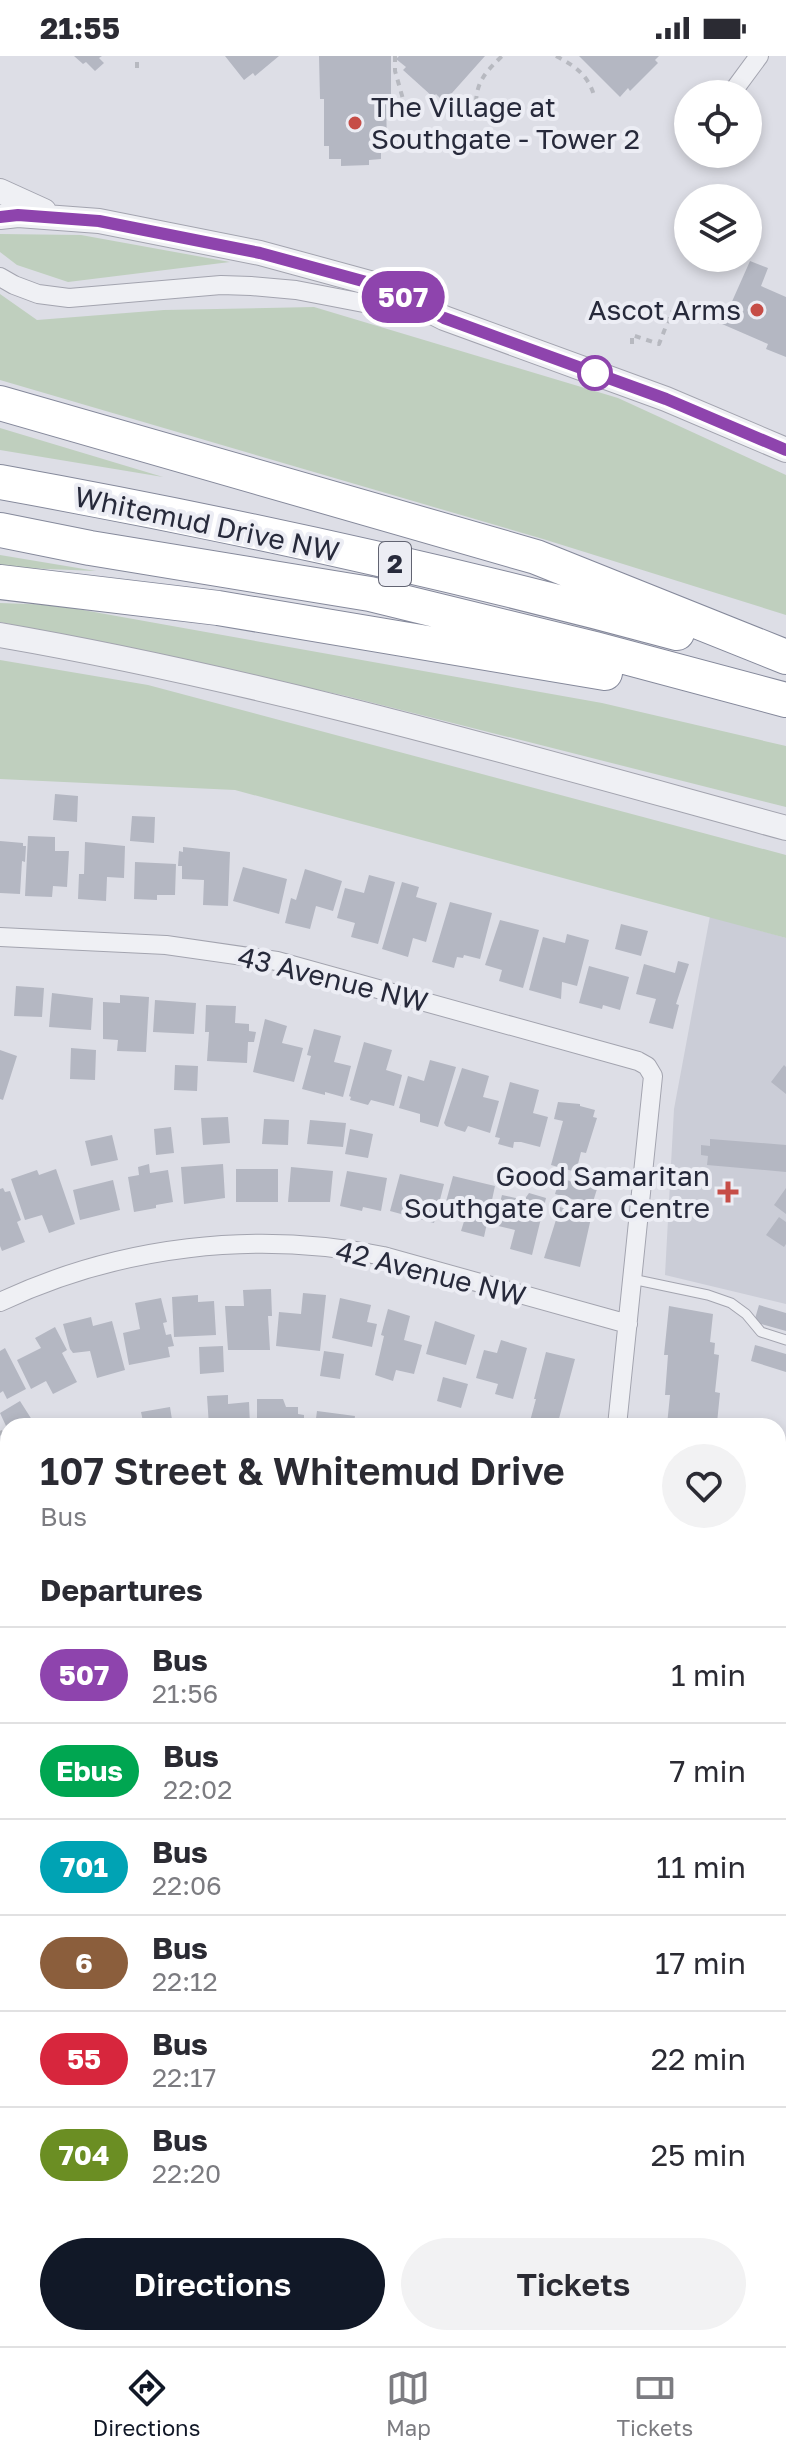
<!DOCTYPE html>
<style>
body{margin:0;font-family:"Golos Text",sans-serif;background:#f2f2f3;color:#2b2b33;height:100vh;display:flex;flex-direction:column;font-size:30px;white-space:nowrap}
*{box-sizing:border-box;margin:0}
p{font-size:26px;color:#7c7c81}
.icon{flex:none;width:44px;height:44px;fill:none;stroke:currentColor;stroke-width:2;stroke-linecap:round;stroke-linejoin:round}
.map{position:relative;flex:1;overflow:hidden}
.details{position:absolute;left:0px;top:1362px;width:786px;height:928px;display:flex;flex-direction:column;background:#fff;border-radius:24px 24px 0 0;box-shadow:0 4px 12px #0003}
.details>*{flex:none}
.badge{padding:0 16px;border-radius:26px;font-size:28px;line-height:52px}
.fabs{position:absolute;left:674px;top:24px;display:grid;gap:16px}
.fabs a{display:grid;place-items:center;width:88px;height:88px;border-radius:50%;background:#fff;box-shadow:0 4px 12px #0003;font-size:40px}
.map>.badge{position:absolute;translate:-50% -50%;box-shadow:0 0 0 4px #fff}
h2{padding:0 40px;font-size:30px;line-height:72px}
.round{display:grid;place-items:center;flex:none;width:84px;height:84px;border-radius:42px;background:#f2f2f3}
.overview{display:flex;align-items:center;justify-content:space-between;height:136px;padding:0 40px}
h1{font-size:38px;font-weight:600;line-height:60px}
.button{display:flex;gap:16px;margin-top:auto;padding:16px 40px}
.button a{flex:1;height:92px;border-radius:48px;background:#111827;color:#fff;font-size:32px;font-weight:600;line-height:92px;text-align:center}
.button a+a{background:#f2f2f3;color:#2b2b33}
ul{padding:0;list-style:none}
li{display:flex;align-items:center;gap:24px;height:96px;padding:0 40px;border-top:2px solid #e1e1e2}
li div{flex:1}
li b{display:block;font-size:30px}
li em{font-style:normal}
li .badge{min-width:88px;font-weight:700;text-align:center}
.status{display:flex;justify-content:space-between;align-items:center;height:56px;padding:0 40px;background:#fff;direction:ltr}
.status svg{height:22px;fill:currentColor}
.tabs{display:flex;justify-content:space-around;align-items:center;height:112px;border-top:2px solid #e1e1e2;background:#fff;font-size:22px;color:#7c7c81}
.tabs a{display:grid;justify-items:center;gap:4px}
.tabs .active{color:#111827}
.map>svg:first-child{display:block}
.built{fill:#cbcdd7}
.green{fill:#bfcfbe}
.building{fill:#b4b7c2}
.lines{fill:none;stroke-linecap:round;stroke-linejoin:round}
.service-casing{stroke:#a3a4af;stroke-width:11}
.minor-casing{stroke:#a3a4af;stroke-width:20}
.tertiary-casing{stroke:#a3a4af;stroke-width:26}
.motorway-casing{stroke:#85899b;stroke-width:36}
.path{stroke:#b7b9c0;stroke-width:4;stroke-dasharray:6 6;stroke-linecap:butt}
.service{stroke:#eff0f4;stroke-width:9}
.minor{stroke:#eff0f4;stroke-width:18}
.tertiary{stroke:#eff0f4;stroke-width:24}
.motorway{stroke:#fff;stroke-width:34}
.line-casing{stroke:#fff;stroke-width:18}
.line{stroke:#8e44ad;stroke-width:12}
.poi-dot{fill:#c64d47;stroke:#ecedf4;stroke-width:3}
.stop-dot{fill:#fff;stroke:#8e44ad;stroke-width:4}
.labels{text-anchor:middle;stroke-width:8;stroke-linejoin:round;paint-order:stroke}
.shield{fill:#ecedf4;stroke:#626472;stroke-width:2}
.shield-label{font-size:26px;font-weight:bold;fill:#272a3b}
.poi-label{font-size:28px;fill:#272a3b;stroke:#ecedf4;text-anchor:end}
.street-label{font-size:28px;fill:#272a3b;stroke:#ecedf4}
</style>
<div class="status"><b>21:55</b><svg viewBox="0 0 49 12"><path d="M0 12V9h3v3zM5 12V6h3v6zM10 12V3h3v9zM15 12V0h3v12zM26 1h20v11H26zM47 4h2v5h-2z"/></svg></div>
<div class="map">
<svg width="786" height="2290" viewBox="0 0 786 2290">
<rect width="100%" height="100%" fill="#dddee6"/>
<path class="built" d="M 710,860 L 786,882 L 786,1248 L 665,1219 L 674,1053 Z
M 778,2141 L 786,2141 L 786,2290 L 462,2290 L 462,2282 L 778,2282 Z"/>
<path class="green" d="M 0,178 L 81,179 L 230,206 L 68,226 L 17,209 L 0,196 Z
M 0,238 L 37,264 L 164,254 L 314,251 L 618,342 L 786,419 L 786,559 L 543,483 L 0,324 Z
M 0,372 L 163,421 L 0,394 Z
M 0,499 L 96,515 L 0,511 Z
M 0,547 L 55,549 L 602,647 L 786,690 L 786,751 L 342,639 L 0,566 Z
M 0,604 L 148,629 L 786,799 L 786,882 L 235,734 L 0,723 Z
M 778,1597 L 786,1599 L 786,2141 L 778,2141 Z
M 0,2071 L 8,2071 L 8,2125 L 0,2125 Z
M 492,2282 L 716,2282 L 716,2290 L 492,2290 Z"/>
<path class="building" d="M 74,0 L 102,0 L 99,2 L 104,7 L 95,15 L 86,6 L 83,8 Z
M 225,0 L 279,0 L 255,20 L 253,17 L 244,24 Z
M 319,0 L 391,0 L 391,43 L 386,44 L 387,90 L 381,90 L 381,103 L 369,104 L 369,109 L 341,110 L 341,103 L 329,103 L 329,90 L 324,90 L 324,43 L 320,43 Z
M 399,0 L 485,0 L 444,46 L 436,38 L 433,41 L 403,14 L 406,11 L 396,3 Z
M 579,0 L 659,0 L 655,4 L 658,7 L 630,35 L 628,32 L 620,41 Z
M 750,205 L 768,212 L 761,230 L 786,241 L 786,301 L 766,293 L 768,288 L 722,268 Z
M 55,738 L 78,740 L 77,766 L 53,764 Z
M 132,760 L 155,761 L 154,787 L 130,785 Z
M 28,780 L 55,781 L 55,795 L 69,795 L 67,831 L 53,830 L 52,841 L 25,840 Z
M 0,785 L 23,787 L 23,790 L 26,790 L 25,806 L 22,805 L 20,838 L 0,837 Z
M 85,786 L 125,790 L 124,822 L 107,821 L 106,845 L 78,843 L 79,818 L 84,818 Z
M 183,791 L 230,796 L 228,850 L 203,849 L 204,824 L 182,823 L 182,810 L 178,810 L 179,795 L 183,796 Z
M 135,806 L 176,808 L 175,839 L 157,839 L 157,844 L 134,843 Z
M 243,811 L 287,823 L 279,858 L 233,845 Z
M 305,813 L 342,825 L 333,855 L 316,850 L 310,873 L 285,867 L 291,842 L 296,844 Z
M 369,819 L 395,826 L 378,888 L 351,881 L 355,867 L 337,862 L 345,832 L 364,837 Z
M 402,826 L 419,831 L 416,841 L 437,847 L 426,886 L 413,882 L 408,901 L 382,893 Z
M 450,846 L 492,857 L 480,903 L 464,899 L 463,902 L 457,901 L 454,912 L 432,906 Z
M 500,864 L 539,874 L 523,932 L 499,925 L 502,914 L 485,909 Z
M 621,868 L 648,875 L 641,900 L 615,893 Z
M 567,878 L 589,884 L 577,930 L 562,926 L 561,943 L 529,934 L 543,881 L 565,887 Z
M 678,905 L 689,908 L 676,948 L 679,949 L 673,973 L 649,967 L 656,943 L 636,938 L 644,908 L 675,917 Z
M 589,910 L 629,921 L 620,954 L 603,949 L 602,953 L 579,947 Z
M 16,930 L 44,932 L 42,961 L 14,960 Z
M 52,937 L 93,942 L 91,974 L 49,971 Z
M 120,939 L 149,941 L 146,996 L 117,995 L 118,984 L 103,983 L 103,946 L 120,947 Z
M 155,944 L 196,947 L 194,978 L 153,976 Z
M 206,949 L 236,950 L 235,967 L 249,968 L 249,975 L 256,976 L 254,986 L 248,986 L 247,1007 L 207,1005 L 209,976 L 205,976 Z
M 265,963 L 287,970 L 282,987 L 303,992 L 294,1026 L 253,1016 Z
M 314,973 L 341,980 L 334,1006 L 351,1010 L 343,1041 L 325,1036 L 325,1039 L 302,1033 L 311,1000 L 307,999 Z
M 364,986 L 392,994 L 386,1014 L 402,1019 L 394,1050 L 371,1044 L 368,1049 L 350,1044 L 351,1041 L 349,1040 Z
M 71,992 L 96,994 L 95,1024 L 70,1023 Z
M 0,994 L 17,1000 L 3,1044 L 0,1043 Z
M 430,1004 L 456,1011 L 438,1071 L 420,1066 L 420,1058 L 399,1052 L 408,1020 L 424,1025 Z
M 175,1009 L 198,1010 L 197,1035 L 174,1034 Z
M 784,1009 L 786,1011 L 786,1038 L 771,1026 Z
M 462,1012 L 489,1020 L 483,1041 L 499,1045 L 490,1077 L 468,1070 L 465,1076 L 446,1070 L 444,1067 Z
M 510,1026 L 539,1034 L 533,1057 L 548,1061 L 540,1091 L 521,1086 L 514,1086 L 513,1092 L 498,1088 L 500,1082 L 495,1081 Z
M 558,1046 L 580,1048 L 580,1050 L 595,1054 L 593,1061 L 597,1062 L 586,1097 L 581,1096 L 576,1116 L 551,1109 L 563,1065 L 554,1063 Z
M 228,1061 L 230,1087 L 203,1089 L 201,1062 Z
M 264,1063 L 289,1064 L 288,1089 L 262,1088 Z
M 310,1064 L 346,1067 L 343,1091 L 307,1088 Z
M 171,1071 L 174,1097 L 156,1099 L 154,1073 Z
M 350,1073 L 373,1078 L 368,1102 L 345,1098 Z
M 112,1079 L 118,1104 L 91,1110 L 85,1085 Z
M 710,1083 L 786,1089 L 786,1116 L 707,1109 L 708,1100 L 701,1099 L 701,1089 L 710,1090 Z
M 149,1108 L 150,1117 L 168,1114 L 173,1146 L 156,1149 L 156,1152 L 134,1156 L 128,1121 L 139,1119 L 138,1111 Z
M 223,1108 L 225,1142 L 184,1148 L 181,1111 Z
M 291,1111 L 333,1115 L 330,1146 L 288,1146 Z
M 56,1113 L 75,1168 L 49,1177 L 42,1159 L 25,1164 L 11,1123 L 37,1114 L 39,1119 Z
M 236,1113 L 278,1113 L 278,1146 L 236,1146 Z
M 347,1115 L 387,1122 L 381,1155 L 363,1151 L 362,1155 L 340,1150 Z
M 400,1118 L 444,1128 L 434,1167 L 390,1155 Z
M 453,1120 L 495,1130 L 484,1181 L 461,1175 L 466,1159 L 444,1153 Z
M 560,1122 L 597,1133 L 592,1149 L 555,1138 Z
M 113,1124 L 120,1154 L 80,1164 L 73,1134 Z
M 3,1132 L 5,1136 L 10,1135 L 21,1164 L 17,1166 L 25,1186 L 2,1195 L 0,1190 L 0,1133 Z
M 786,1132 L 786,1158 L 774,1149 Z
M 529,1137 L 546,1142 L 532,1199 L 510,1193 L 515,1174 L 494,1169 L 502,1139 L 524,1144 Z
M 560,1151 L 588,1158 L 588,1161 L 591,1162 L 580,1211 L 544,1202 Z
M 779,1161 L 786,1166 L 786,1188 L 784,1191 L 766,1179 Z
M 271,1233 L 272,1260 L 268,1260 L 270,1294 L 228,1294 L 225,1250 L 244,1250 L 243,1234 Z
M 303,1237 L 326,1239 L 320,1295 L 276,1290 L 279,1256 L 301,1258 Z
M 198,1239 L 198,1246 L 214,1245 L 216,1279 L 174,1281 L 172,1241 Z
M 161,1242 L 167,1266 L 163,1267 L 166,1279 L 171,1278 L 174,1290 L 168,1291 L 170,1301 L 129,1309 L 123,1277 L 140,1273 L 135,1247 Z
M 340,1242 L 371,1249 L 367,1266 L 377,1268 L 372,1291 L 332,1282 Z
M 759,1249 L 786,1257 L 786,1275 L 754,1266 Z
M 669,1250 L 713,1258 L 710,1286 L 715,1287 L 714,1298 L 719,1299 L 715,1336 L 720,1337 L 717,1367 L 722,1367 L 722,1370 L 667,1369 L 670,1339 L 665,1339 L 668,1299 L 664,1299 Z
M 388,1253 L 410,1260 L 404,1284 L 422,1289 L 414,1318 L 396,1314 L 393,1325 L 375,1319 L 384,1280 L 381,1279 Z
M 91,1261 L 93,1270 L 112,1265 L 125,1314 L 97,1322 L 90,1295 L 73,1297 L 70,1293 L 63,1268 Z
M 435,1265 L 475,1279 L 466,1309 L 426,1298 Z
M 55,1271 L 67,1294 L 62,1297 L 77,1326 L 53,1338 L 46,1325 L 31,1333 L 17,1304 L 41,1292 L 35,1282 Z
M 501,1284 L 527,1292 L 513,1343 L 495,1338 L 498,1328 L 476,1322 L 484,1294 L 497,1297 Z
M 755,1289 L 786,1298 L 786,1316 L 751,1305 Z
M 223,1290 L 224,1316 L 200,1318 L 199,1291 Z
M 5,1292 L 26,1333 L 7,1343 L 3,1335 L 0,1337 L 0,1295 Z
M 324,1295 L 344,1298 L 340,1323 L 320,1320 Z
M 546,1296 L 575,1303 L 557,1370 L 530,1365 L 536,1343 L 534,1343 Z
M 443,1321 L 468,1328 L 461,1352 L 437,1345 Z
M 228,1339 L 228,1348 L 249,1346 L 250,1370 L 209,1370 L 207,1340 Z
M 257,1343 L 283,1343 L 286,1351 L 298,1351 L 298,1358 L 304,1359 L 304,1370 L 257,1370 Z
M 20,1345 L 34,1367 L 29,1370 L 6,1370 L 0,1357 Z
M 170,1351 L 173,1370 L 144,1370 L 141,1356 Z
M 317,1355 L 355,1360 L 354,1367 L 364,1368 L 364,1370 L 315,1370 Z
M 0,1441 L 8,1451 L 8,1479 L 0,1472 Z
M 778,1461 L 786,1463 L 786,1513 L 778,1512 Z
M 0,1655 L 8,1658 L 8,1683 L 0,1680 Z
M 0,1713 L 8,1714 L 8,1758 L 0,1757 Z
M 0,1765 L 4,1765 L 3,1807 L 0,1807 Z
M 0,1815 L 3,1815 L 3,1856 L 0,1856 Z
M 0,1868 L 6,1868 L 6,1905 L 0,1905 Z
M 0,1990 L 7,1990 L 6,2030 L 0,2030 Z
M 8,2157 L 8,2231 L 0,2223 L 0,2165 Z
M 288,2282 L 338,2282 L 338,2290 L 288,2290 Z"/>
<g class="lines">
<g class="service-casing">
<path id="service" d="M 632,1223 L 708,1239 L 731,1247 L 746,1258 L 761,1276 L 786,1284"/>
</g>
<g class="minor-casing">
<path id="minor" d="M 731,38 L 759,0
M 0,221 L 14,229 L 38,238 L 69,242 L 221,229 L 251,230 L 296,234 L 426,259
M 0,881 L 166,889 L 277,905 L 638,1005 L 647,1010 L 653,1020 L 617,1370
M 0,1246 C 119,1190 255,1174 383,1200 L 628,1268
M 0,1944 L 8,1944"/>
</g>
<g class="tertiary-casing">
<path id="tertiary" d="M 0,135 L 44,155
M 0,161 L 18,159 L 99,165 L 260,197 L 381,230 L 444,262 L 666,343 L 786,394
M 0,579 C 266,625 526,701 786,772
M 0,1570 L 8,1560
M 778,1571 L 786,1573"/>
</g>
<g class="motorway-casing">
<path id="motorway" d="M 0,347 L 536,501 L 786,601
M 0,426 C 227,467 454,517 677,577
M 0,474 L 90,492 L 370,538 L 595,593 L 786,644
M 0,526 L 218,552 L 605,617"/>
</g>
<path class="path" d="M 395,0 L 395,15 L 407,57
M 556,0 C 575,10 587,18 594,39
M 137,12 L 137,0
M 476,46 C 477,24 487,15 502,0
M 632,288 L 632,279 L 659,288 L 672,255
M 0,1375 L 8,1387
M 778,1824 L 786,1817
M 0,2119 L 8,2119
M 778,2135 L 786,2135"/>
<use href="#service" class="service"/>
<use href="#minor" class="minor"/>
<use href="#tertiary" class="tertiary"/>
<use href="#motorway" class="motorway"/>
</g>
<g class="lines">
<g class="line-casing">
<path id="line" d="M 0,161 L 18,159 L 99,165 L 260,197 L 381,230 L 444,262 L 666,343 L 786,394"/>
</g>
<use href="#line" class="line"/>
</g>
<g class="poi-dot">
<circle cx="355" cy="67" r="8"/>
<circle cx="757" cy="254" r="8"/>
<path d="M724 1124h8v8h8v8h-8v8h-8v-8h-8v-8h8z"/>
</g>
<circle class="stop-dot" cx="595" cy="317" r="16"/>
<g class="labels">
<rect class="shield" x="379" y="486" width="32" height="44" rx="6"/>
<g class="shield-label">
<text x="395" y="517">2</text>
</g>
<g class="poi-label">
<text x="371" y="61" text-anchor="start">The Village at<tspan x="371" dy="32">Southgate - Tower 2</tspan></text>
<text x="741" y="264">Ascot Arms</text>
<text x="710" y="1130">Good Samaritan<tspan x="710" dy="32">Southgate Care Centre</tspan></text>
</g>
<g class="street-label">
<text transform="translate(207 468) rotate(12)" y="10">Whitemud Drive NW</text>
<text transform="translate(333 923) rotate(14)" y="10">43 Avenue NW</text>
<text transform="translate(431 1217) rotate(14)" y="10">42 Avenue NW</text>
</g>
</g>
</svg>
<div class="fabs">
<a><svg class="icon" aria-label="locate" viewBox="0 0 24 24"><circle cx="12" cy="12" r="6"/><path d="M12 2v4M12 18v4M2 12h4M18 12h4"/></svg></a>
<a><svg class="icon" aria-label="layers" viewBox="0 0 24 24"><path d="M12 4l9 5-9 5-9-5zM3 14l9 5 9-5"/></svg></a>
</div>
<b class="badge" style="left:403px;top:241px;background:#8e44ad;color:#fff">507</b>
<section class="details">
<div class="overview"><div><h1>107 Street &amp; Whitemud Drive</h1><p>Bus</p></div><a class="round"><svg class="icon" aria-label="heart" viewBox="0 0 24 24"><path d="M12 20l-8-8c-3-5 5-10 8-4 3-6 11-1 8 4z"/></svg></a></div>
<h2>Departures</h2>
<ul>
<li><span class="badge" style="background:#8e44ad;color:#fff">507</span><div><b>Bus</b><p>21:56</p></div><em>1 min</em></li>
<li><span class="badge" style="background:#00a651;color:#fff">Ebus</span><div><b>Bus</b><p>22:02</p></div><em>7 min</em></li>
<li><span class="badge" style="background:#00a3b4;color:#fff">701</span><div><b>Bus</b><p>22:06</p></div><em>11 min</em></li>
<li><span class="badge" style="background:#8b5e3c;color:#fff">6</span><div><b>Bus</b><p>22:12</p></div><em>17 min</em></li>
<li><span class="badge" style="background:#d7263d;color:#fff">55</span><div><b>Bus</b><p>22:17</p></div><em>22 min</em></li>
<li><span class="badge" style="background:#6b8e23;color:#fff">704</span><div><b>Bus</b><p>22:20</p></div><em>25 min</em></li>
</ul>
<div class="button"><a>Directions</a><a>Tickets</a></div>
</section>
</div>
<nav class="tabs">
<a class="active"><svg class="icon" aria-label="directions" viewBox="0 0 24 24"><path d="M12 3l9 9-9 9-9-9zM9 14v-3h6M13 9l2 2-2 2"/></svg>Directions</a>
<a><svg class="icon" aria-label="map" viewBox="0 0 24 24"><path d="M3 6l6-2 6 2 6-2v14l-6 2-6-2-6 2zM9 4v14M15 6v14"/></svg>Map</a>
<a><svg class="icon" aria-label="tickets" viewBox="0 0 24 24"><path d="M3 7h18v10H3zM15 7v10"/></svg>Tickets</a>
</nav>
